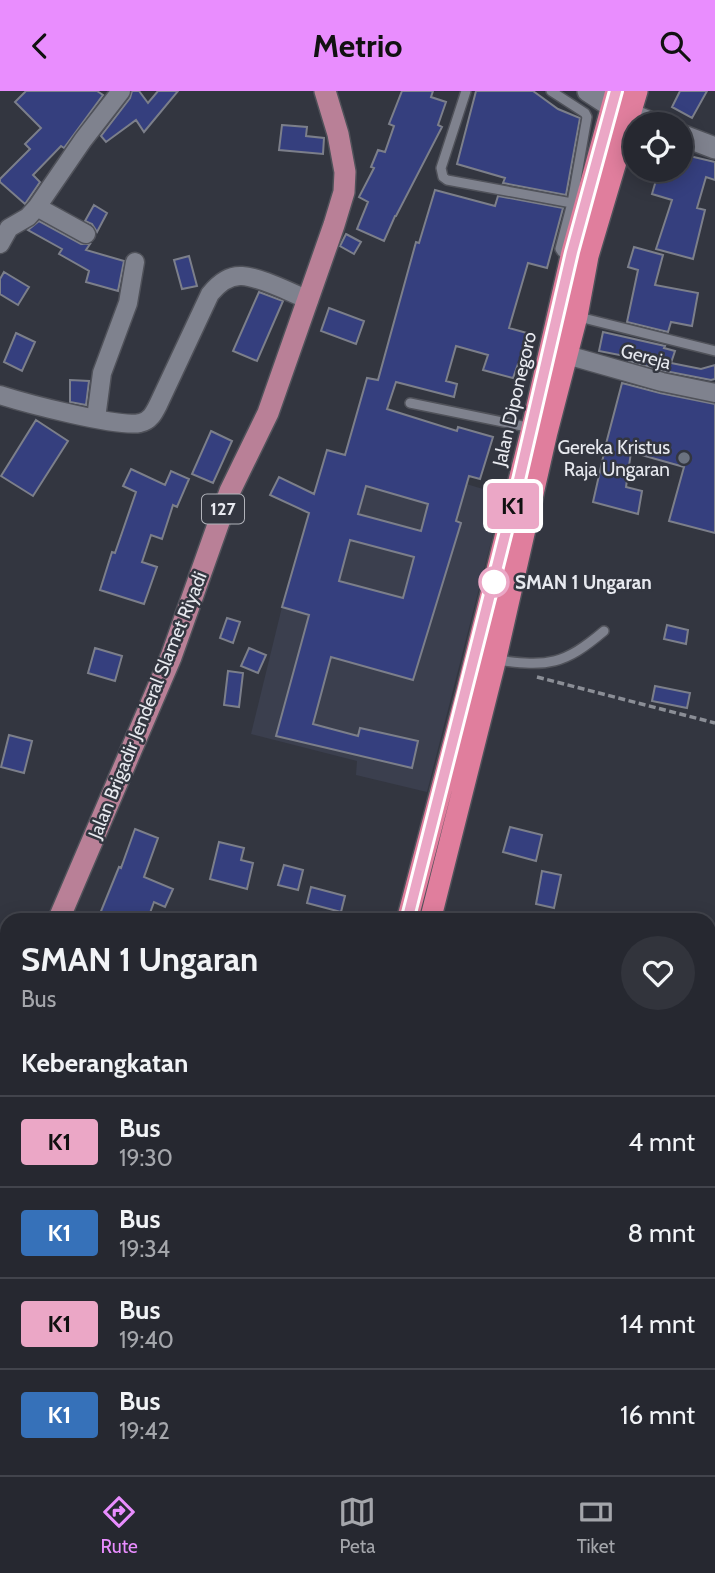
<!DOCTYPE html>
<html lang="id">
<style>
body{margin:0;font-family:Cabin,sans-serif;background:#32343c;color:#f1f3f6;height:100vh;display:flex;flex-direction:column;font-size:26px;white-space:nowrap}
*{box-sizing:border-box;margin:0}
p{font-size:23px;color:#a4a6ab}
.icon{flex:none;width:38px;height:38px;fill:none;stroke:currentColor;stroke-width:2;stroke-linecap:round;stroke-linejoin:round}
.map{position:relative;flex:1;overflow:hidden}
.drawer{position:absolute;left:0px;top:822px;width:716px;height:562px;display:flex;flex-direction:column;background:#262830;border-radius:21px 21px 0 0;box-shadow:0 4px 18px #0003,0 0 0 2px #42444c}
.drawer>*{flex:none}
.badge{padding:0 14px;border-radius:5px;font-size:24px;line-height:46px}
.fabs{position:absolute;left:623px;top:21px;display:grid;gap:14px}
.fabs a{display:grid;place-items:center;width:70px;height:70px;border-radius:50%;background:#262830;box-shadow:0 4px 18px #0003,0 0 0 2px #42444c;font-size:35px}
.map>.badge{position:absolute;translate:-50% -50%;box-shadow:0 0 0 4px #fff}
h2{padding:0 21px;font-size:26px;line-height:63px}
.round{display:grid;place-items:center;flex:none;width:74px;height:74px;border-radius:37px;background:#32343c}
.head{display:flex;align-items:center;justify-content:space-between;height:119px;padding:0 21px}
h1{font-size:33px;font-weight:800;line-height:52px}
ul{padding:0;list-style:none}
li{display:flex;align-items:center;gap:21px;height:91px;padding:0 21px;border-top:2px solid #42444c}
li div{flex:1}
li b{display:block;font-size:26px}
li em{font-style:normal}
li .badge{min-width:77px;font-weight:700;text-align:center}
header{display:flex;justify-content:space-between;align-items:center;height:91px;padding:0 21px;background:#e98dfe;color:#111;font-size:32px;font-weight:800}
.menu{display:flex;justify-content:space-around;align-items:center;height:98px;border-top:2px solid #42444c;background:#262830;font-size:19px;color:#a4a6ab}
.menu a{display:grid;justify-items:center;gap:4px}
.menu .active{color:#e98dfe}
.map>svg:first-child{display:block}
.built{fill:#3b3f4e}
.green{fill:#344d1d}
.building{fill:#353f7e;stroke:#7c7f8a;stroke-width:2;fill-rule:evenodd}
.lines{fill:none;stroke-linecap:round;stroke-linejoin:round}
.lane-casing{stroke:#50525a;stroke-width:12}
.street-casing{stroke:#50525a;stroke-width:21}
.secondary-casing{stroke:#50525a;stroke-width:24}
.primary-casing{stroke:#50525a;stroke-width:24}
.highway-casing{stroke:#50525a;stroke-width:24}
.path{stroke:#8b8e96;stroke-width:3.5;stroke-dasharray:7 3.5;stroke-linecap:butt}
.lane{stroke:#7f828e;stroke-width:9}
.street{stroke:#7f828e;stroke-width:18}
.secondary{stroke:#7f828e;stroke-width:21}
.primary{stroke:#b98097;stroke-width:21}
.highway{stroke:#e07e9d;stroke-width:21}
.line-casing{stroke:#fff;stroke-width:16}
.line{stroke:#eba7c6;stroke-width:10}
.worship-dot{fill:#6b7280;stroke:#333640;stroke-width:2.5}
.stop-dot{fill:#fff;stroke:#eba7c6;stroke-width:3.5}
.labels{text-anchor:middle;stroke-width:5;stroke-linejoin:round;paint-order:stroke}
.shield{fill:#333640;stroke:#b1b3ba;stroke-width:2}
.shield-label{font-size:18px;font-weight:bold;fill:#e7e9ef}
.street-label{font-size:19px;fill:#e7e9ef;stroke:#333640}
.poi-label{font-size:19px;fill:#e7e9ef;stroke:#333640;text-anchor:end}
.stop-label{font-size:19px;font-weight:bold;fill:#e7e9ef;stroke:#333640;text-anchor:start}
</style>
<header><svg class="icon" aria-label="back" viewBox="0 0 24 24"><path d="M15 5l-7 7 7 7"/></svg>Metrio<svg class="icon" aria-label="search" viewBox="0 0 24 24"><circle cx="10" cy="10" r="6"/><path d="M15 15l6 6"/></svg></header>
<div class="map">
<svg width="715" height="1384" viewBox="0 0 715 1384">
<rect width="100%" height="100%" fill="#333640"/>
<path class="built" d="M 327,359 L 423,380 L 503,404 L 427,701 L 356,684 L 357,670 L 251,643 L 282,516 Z"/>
<path class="green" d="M 0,1302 L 7,1304 L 7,1372 L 0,1370 Z"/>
<path class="building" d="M 26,0 L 97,0 L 103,4 L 64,57 L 61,55 L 33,84 L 40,91 L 25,113 L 0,91 L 0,88 L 30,58 L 25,53 L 41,37 L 15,11 Z
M 132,0 L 139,0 L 148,12 L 158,0 L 178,0 L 144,41 L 136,29 L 106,51 L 101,45 L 130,7 Z
M 402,0 L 433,0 L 431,6 L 446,11 L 438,34 L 442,36 L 396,125 L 395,125 L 384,150 L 357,138 L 368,111 L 359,106 L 374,77 L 371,76 L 378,59 L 385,61 L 394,35 L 389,33 Z
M 476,0 L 533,0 L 558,18 L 580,27 L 566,104 L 503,92 L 505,87 L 457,73 Z
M 680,0 L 707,0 L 692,27 L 672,16 Z
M 282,34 L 307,36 L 306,45 L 324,47 L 323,63 L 279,59 Z
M 681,63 L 715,71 L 715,89 L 706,86 L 697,117 L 705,119 L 693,168 L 656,158 L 672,109 L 652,103 L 659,79 L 681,79 Z
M 435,99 L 495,115 L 498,105 L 563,117 L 547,177 L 528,172 L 509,237 L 534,244 L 525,274 L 518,273 L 513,287 L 483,279 L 488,264 L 456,255 L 446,290 L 457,293 L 454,306 L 396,291 L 387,318 L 457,340 L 458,336 L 493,346 L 480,388 L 469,385 L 456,430 L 461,432 L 413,589 L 331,566 L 313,633 L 358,645 L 360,637 L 418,650 L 412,677 L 276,645 L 309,524 L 282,516 L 309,422 L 270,404 L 279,386 L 314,403 L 327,359 L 345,364 L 367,287 L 378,289 L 416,151 L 419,152 ZM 366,395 L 428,413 L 421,440 L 358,423 ZM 350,449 L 414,466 L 403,507 L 339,490 Z
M 94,114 L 107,122 L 97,141 L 92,133 L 85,130 Z
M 39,130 L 81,153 L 90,153 L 86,159 L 124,170 L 118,200 L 86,191 L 89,180 L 59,163 L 62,158 L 28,139 Z
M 346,143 L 361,151 L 354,163 L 340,155 Z
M 634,156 L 663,164 L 655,194 L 698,202 L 692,235 L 671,231 L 668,241 L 627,231 L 638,179 L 628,176 Z
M 189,165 L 197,195 L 182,198 L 174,169 Z
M 4,181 L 29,196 L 18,214 L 0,203 L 0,188 Z
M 259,201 L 283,210 L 257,270 L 233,260 Z
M 329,217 L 364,230 L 356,253 L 321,240 Z
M 603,241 L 665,255 L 664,257 L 675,260 L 671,272 L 701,278 L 715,274 L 715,288 L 711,289 L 665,280 L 629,270 L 630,266 L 599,260 Z
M 16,242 L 35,251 L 22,280 L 4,271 Z
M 70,289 L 89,290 L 86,314 L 70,311 Z
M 622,292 L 660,302 L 715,313 L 715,442 L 669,430 L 684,376 L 631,361 L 626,396 L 642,400 L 638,423 L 593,411 L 607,349 Z
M 36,329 L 68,350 L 33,405 L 1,385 Z
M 211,340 L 232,350 L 213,392 L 192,383 Z
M 131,378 L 165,394 L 171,380 L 189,388 L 177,416 L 173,414 L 162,448 L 151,444 L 142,471 L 157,476 L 144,513 L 100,499 L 112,461 L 115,462 L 136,401 L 123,395 Z
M 227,527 L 240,531 L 233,552 L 220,547 Z
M 667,534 L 688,539 L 686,553 L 664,548 Z
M 95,557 L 122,565 L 115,590 L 88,582 Z
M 249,557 L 266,564 L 258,582 L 241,575 Z
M 228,580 L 243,582 L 239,616 L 224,614 Z
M 655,595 L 690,602 L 687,617 L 652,610 Z
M 9,644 L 32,650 L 24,682 L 1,676 Z
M 510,736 L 542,744 L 536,770 L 503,761 Z
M 135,738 L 158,747 L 144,786 L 173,798 L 165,816 L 154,811 L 147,830 L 97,830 L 119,776 L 121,777 Z
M 219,751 L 244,757 L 241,769 L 253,772 L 247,798 L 210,788 Z
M 284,774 L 303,779 L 298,799 L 278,794 Z
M 542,780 L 561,784 L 554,817 L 536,813 Z
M 311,796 L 345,805 L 341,821 L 307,812 Z"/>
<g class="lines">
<g class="lane-casing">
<path id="lane" d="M 466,0 L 441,77 L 443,86 L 447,89 L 572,112 L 560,158 L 562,161 L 571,161
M 551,0 L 585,22 L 587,26 L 572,112
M 579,226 L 715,260
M 410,312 L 532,337
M 497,569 C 548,576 564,574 604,540
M 709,976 L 715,977
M 709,1199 L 715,1196
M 108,1384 L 111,1377
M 215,1384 L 217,1377
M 657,1384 L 669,1377"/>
</g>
<g class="street-casing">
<path id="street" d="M 37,116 L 86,143
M 0,153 L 9,137 L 28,126 L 37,116 L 83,49 L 121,0
M 567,264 L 662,291 L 715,302
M 0,304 C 25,312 119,337 140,332 C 150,330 154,322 158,314 L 210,203 C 218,193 228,184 242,185 C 261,186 291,202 309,209
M 96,327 L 102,282 L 128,212 L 135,171
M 0,860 L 7,863"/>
</g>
<g class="secondary-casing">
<path id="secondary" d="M 588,0 L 611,15 L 654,33
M 681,44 L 715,57"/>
</g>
<g class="primary-casing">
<path id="primary" d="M 58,830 L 171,566 L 230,400 L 268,322 L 334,134 L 344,101 L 345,81 L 338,43 L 325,0
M 0,959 L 7,944"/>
</g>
<g class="highway-casing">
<path id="highway" d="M 407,830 L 467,600 L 532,337 L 572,161 L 616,0
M 430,830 L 494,575 L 547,341 L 577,225 L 588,165 L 637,0
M 260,1384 L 262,1377
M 281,1384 L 283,1377"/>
</g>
<path class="path" d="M 537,586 L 715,632"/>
<use href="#lane" class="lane"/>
<use href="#street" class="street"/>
<use href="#secondary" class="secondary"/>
<use href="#primary" class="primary"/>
<use href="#highway" class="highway"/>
</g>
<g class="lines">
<g class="line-casing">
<path id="line" d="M 407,830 L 519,389 L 572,161 L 616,0"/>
</g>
<use href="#line" class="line"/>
</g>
<circle class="worship-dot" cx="684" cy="367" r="7"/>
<circle class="stop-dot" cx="494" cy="491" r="14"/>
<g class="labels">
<rect class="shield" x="202" y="403.5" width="42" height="29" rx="5"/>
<g class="shield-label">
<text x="223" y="424">127</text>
</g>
<g class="street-label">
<text transform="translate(646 265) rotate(15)" y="7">Gereja</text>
<text transform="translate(514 308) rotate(-77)" y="7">Jalan Diponegoro</text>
<text transform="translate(147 614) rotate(-68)" y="7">Jalan Brigadir Jenderal Slamet Riyadi</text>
</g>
<g class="poi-label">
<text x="670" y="363">Gereka Kristus<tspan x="670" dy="22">Raja Ungaran</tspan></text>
</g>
<g class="stop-label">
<text x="515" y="498">SMAN 1 Ungaran</text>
</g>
</g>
</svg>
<div class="fabs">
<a><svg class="icon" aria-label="locate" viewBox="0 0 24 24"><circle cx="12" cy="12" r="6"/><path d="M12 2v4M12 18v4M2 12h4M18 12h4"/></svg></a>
</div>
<b class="badge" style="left:513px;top:415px;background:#eba7c6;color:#111">K1</b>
<section class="drawer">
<div class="head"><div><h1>SMAN 1 Ungaran</h1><p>Bus</p></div><a class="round"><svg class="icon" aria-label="heart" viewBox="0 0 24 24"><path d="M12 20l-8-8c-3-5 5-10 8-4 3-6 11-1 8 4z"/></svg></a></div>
<h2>Keberangkatan</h2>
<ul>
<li><span class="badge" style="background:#eba7c6;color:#111">K1</span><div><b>Bus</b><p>19:30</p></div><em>4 mnt</em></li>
<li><span class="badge" style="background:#3671b9;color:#fff">K1</span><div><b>Bus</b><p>19:34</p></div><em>8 mnt</em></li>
<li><span class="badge" style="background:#eba7c6;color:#111">K1</span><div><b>Bus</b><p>19:40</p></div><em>14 mnt</em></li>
<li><span class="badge" style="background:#3671b9;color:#fff">K1</span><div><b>Bus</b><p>19:42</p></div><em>16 mnt</em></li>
</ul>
</section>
</div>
<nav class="menu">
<a class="active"><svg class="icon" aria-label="directions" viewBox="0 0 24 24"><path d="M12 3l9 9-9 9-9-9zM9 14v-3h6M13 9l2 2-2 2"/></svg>Rute</a>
<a><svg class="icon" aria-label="map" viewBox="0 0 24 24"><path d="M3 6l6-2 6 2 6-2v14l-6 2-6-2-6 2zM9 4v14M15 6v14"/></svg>Peta</a>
<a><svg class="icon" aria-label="tickets" viewBox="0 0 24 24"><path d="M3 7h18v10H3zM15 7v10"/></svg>Tiket</a>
</nav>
